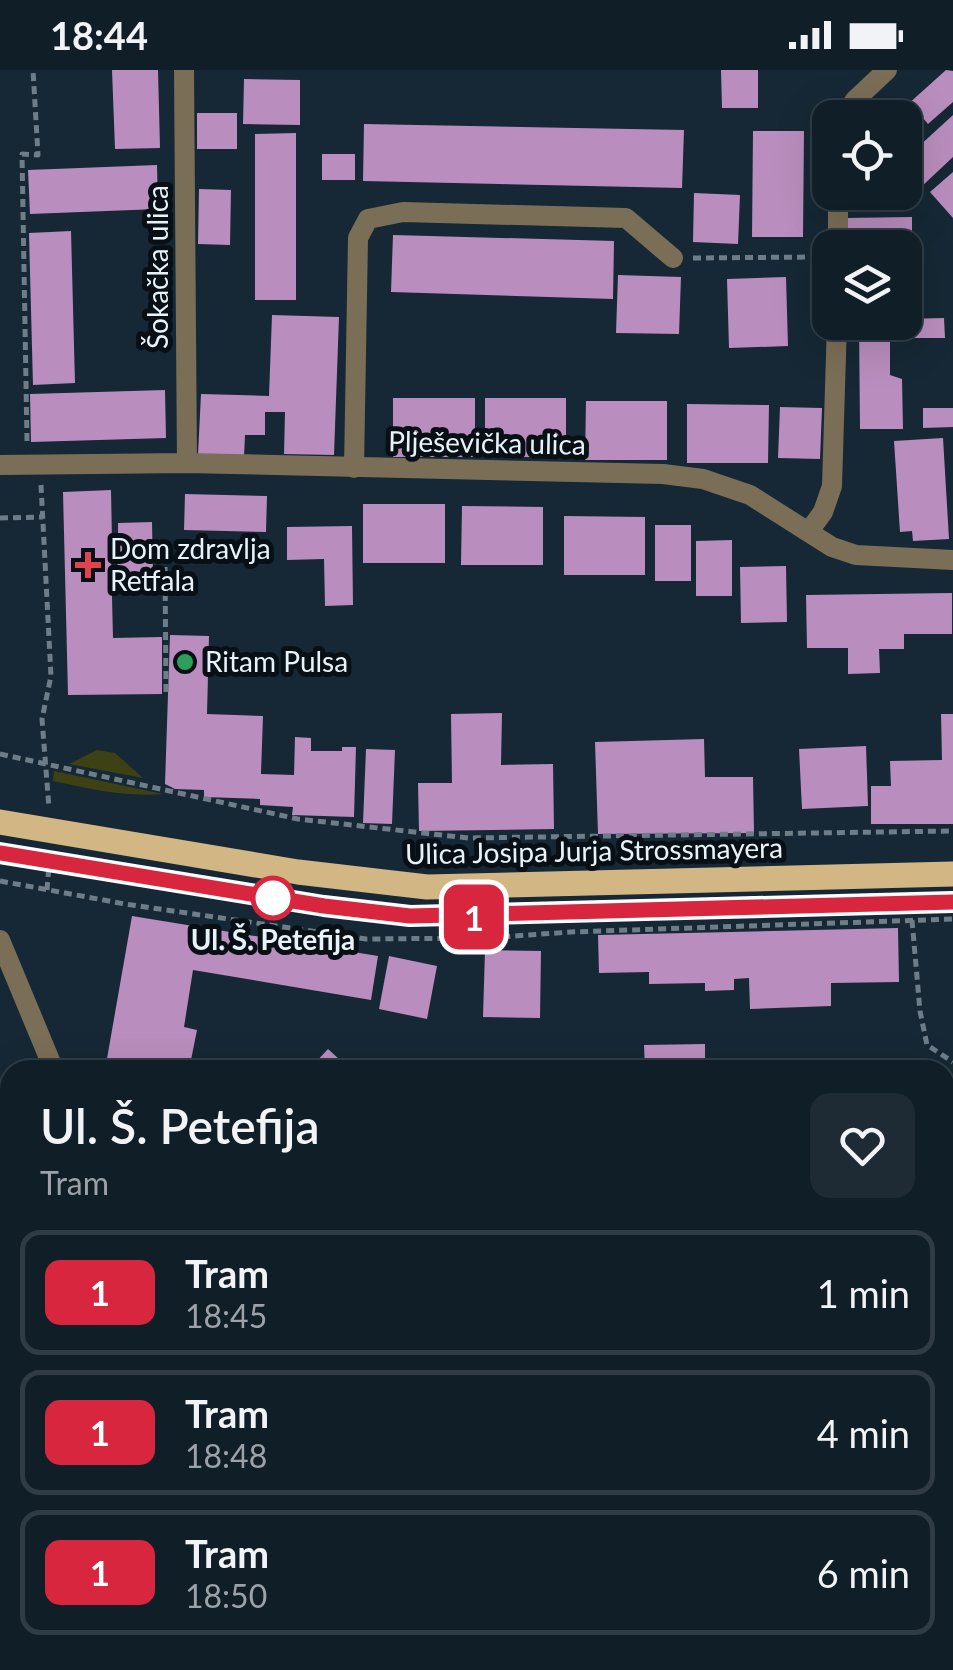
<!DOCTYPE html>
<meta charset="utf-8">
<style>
body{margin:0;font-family:Lato,sans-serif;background:#1e2b34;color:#f1f3f6;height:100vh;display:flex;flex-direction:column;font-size:38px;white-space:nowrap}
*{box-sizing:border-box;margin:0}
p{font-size:32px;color:#9ca2a8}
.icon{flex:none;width:55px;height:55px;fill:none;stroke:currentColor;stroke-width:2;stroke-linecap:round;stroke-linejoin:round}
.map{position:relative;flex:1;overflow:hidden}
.side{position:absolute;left:0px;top:990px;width:955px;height:610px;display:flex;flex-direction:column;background:#101e28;border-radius:30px 30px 0 0;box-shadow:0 10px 40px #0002,0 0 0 2px #303c45}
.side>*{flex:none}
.badge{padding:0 20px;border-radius:15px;font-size:35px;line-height:65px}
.tools{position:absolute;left:812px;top:30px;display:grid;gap:20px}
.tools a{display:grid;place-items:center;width:110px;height:110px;border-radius:20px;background:#101e28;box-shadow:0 10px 40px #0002,0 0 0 2px #303c45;font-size:50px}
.map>.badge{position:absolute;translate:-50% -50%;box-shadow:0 0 0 5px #fff}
.round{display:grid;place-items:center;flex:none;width:105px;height:105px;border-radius:20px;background:#1e2b34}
.head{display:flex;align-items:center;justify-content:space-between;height:170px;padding:0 40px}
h1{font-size:48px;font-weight:600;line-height:75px}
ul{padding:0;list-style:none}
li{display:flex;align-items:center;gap:30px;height:125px;margin:0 20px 15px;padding:0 20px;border:5px solid #303c45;border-radius:20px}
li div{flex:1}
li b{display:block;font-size:38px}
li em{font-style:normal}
li .badge{min-width:110px;font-weight:700;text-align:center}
.status{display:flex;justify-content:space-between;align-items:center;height:70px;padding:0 50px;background:#101e28;direction:ltr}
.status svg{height:28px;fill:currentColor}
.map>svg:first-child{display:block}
.green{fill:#3e4113}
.building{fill:#b98dbd}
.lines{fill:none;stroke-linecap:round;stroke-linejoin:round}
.path{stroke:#6e7d88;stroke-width:5;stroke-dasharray:8 5;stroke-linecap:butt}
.minor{stroke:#7b6e57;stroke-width:20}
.primary{stroke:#d2b785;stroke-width:25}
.line-casing{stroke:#fff;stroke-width:22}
.line{stroke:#d7263d;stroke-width:15}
.health-dot{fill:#e0444e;stroke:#081015;stroke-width:4}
.leisure-dot{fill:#2e9e5b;stroke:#081015;stroke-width:4}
.stop-dot{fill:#fff;stroke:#d7263d;stroke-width:5}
.labels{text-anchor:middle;stroke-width:10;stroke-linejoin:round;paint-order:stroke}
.street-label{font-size:28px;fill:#e7f2fb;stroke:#081015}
.poi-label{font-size:28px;fill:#e7f2fb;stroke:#081015;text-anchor:start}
.stop-label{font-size:28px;font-weight:bold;fill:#e7f2fb;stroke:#081015}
</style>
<div class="status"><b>18:44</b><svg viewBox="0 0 49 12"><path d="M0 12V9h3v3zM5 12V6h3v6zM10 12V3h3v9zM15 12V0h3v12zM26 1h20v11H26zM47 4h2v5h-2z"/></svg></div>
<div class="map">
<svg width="953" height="1600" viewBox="0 0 953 1600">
<rect width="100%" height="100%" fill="#162835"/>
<path class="green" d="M 97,680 L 115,683 L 143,708 L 69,694 Z
M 54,701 L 163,724 C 125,727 90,719 53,711 Z"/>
<path class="building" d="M 112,0 L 158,0 L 160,78 L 115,79 Z
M 721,0 L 758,0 L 758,38 L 722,38 Z
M 946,0 L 953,1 L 953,32 L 928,54 L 917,41 L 905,51 L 905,48 L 900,48 L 897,44 Z
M 244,9 L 300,10 L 300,55 L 243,54 Z
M 197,43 L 237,43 L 237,79 L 197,79 Z
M 953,45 L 953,87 L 904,133 L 894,122 L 905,122 L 905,89 Z
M 364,54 L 684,60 L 682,118 L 363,111 Z
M 753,61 L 804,61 L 803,167 L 752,167 Z
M 296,63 L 296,230 L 255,230 L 255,64 Z
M 322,84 L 355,84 L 355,110 L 322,110 Z
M 157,95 L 158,139 L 30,144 L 28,100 Z
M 953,102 L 953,148 L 930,122 Z
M 199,119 L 231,120 L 230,175 L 198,174 Z
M 694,123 L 740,125 L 738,174 L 693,172 Z
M 912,147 L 912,194 L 905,194 L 905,178 L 845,178 L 845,148 Z
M 71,161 L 75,313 L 33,315 L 29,163 Z
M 393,165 L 614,171 L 613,229 L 391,222 Z
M 618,205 L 681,207 L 679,264 L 616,263 Z
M 786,207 L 788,276 L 729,278 L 727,209 Z
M 272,245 L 339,247 L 334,385 L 284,384 L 285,342 L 265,342 L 265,365 L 245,365 L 244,387 L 198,385 L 201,324 L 269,326 Z
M 944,248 L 945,268 L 898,268 L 898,252 L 905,252 L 905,249 Z
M 859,252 L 890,252 L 890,305 L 902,309 L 903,359 L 860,359 Z
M 165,320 L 166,368 L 31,372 L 30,324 Z
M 393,328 L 475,328 L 475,387 L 393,387 Z
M 485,328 L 566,328 L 566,387 L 485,387 Z
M 586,331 L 667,331 L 667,390 L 585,390 Z
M 687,334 L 769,335 L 768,393 L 687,393 Z
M 780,337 L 822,338 L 820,389 L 778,388 Z
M 923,338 L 953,338 L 953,357 L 923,358 Z
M 943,368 L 949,469 L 913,471 L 912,461 L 900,462 L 894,371 Z
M 111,420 L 112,472 L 118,471 L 118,453 L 152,452 L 153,503 L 118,504 L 117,486 L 111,487 L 113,568 L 162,567 L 162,624 L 68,625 L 63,422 Z
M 185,424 L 267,426 L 266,462 L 184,460 Z
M 363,434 L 445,434 L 445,493 L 363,493 Z
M 462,436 L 543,437 L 543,495 L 461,495 Z
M 564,446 L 645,447 L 645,505 L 564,505 Z
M 655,455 L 691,455 L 691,511 L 655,511 Z
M 352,456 L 353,535 L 325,536 L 324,489 L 287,490 L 287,457 Z
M 732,470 L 732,526 L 696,526 L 696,471 Z
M 786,496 L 787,552 L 741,553 L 740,497 Z
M 952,523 L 952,564 L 904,564 L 904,579 L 879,579 L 880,603 L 848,604 L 848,578 L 807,578 L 806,525 Z
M 170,565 L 209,566 L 207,644 L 263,646 L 261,704 L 294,705 L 295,667 L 311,668 L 311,681 L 342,681 L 342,677 L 356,677 L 354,747 L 292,745 L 293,737 L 260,735 L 260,729 L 204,727 L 204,720 L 175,719 L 165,714 Z
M 502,643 L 501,695 L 553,694 L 554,759 L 419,761 L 418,713 L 452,713 L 451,644 Z
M 941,644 L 953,644 L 953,754 L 871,754 L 871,716 L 891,716 L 890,691 L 942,690 Z
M 704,669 L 705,707 L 753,707 L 754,763 L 598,764 L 595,672 Z
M 866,676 L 868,736 L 802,739 L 799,679 Z
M 366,679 L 395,680 L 392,754 L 363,753 Z
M 132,846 L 378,886 L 371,930 L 193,900 L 184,957 L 197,960 L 189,1000 L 105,1000 Z
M 898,858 L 899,912 L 831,913 L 831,936 L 750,939 L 749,908 L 734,909 L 734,920 L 705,921 L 705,913 L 649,914 L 649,902 L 599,903 L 598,865 Z
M 485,880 L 541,881 L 540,948 L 483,947 Z
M 389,886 L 437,896 L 427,949 L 379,939 Z
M 705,974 L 705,1000 L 645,1000 L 644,975 Z
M 328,979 L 351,1000 L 321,1000 L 314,994 Z
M 10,1012 L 10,1083 L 6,1085 L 0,1071 L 0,1017 Z
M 945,1107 L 953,1111 L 953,1138 L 945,1135 Z
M 948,1345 L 953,1348 L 953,1402 L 945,1397 L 945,1350 Z
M 947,1499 L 953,1503 L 953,1558 L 945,1553 Z
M 291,1590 L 315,1590 L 305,1600 Z
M 316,1590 L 435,1590 L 446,1600 L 351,1600 L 345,1594 L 341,1600 L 328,1600 Z
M 641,1590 L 666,1590 L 660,1600 L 636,1600 Z"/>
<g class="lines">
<path class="path" d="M 693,188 L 817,187
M 27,371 L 22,84 L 38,85 L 33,0
M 41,415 L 51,606 L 42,649 L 49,738
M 0,448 L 43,447
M 165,497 L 166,624
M 0,684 L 298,749 L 468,768 L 953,761
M 0,811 L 125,834 L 366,869 L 486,868 L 571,862 L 953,849
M 47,820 L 50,784
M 912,850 L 920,941 L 927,975 L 953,992
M 945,1436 L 953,1424"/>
<path class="minor" d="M 184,0 L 187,393
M 844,48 L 855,30 L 887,0
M 838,178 L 838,122
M 0,395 L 187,393 L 663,404 L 703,409 L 750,425 L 832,477 L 856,485 L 953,490
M 354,398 L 358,168 L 368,149 L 403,142 L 626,148 L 673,188
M 809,461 L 823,442 L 832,416 L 837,252
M 0,870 L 54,1000
M 945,1178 L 953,1178
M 945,1463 L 953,1468
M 487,1590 L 497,1600"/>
<path class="primary" d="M 0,752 L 298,802 L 427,817 L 953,804"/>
</g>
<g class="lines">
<g class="line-casing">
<path id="line" d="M 0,783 L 324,836 L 410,846 L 953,832"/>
</g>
<use href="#line" class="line"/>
</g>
<path class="health-dot" d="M83 480h10v10h10v10h-10v10h-10v-10h-10v-10h10z"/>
<circle class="leisure-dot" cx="185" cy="592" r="10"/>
<circle class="stop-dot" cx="273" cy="828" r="20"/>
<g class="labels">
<g class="street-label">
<text transform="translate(158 197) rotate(-90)" y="10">Šokačka ulica</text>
<text transform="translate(487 373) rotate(1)" y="10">Plješevička ulica</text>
<text transform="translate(594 781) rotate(-1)" y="10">Ulica Josipa Jurja Strossmayera</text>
</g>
<g class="poi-label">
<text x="110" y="489">Dom zdravlja<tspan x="110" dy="32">Retfala</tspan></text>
<text x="205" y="602">Ritam Pulsa</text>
</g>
<g class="stop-label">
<text x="273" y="880">Ul. Š. Petefija</text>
</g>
</g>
</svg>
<div class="tools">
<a><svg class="icon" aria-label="locate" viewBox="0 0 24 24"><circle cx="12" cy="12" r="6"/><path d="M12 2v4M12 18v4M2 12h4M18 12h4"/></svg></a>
<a><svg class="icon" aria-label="layers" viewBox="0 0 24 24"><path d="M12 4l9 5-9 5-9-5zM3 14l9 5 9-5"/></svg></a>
</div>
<b class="badge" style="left:474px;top:847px;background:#d7263d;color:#fff">1</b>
<section class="side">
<div class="head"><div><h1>Ul. Š. Petefija</h1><p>Tram</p></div><a class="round"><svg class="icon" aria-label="heart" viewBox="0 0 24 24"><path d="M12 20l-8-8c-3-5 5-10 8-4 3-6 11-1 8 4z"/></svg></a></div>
<ul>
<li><span class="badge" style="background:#d7263d;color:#fff">1</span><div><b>Tram</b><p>18:45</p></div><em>1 min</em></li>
<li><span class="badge" style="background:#d7263d;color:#fff">1</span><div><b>Tram</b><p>18:48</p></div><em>4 min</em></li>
<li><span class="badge" style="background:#d7263d;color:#fff">1</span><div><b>Tram</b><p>18:50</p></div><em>6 min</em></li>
</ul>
</section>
</div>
